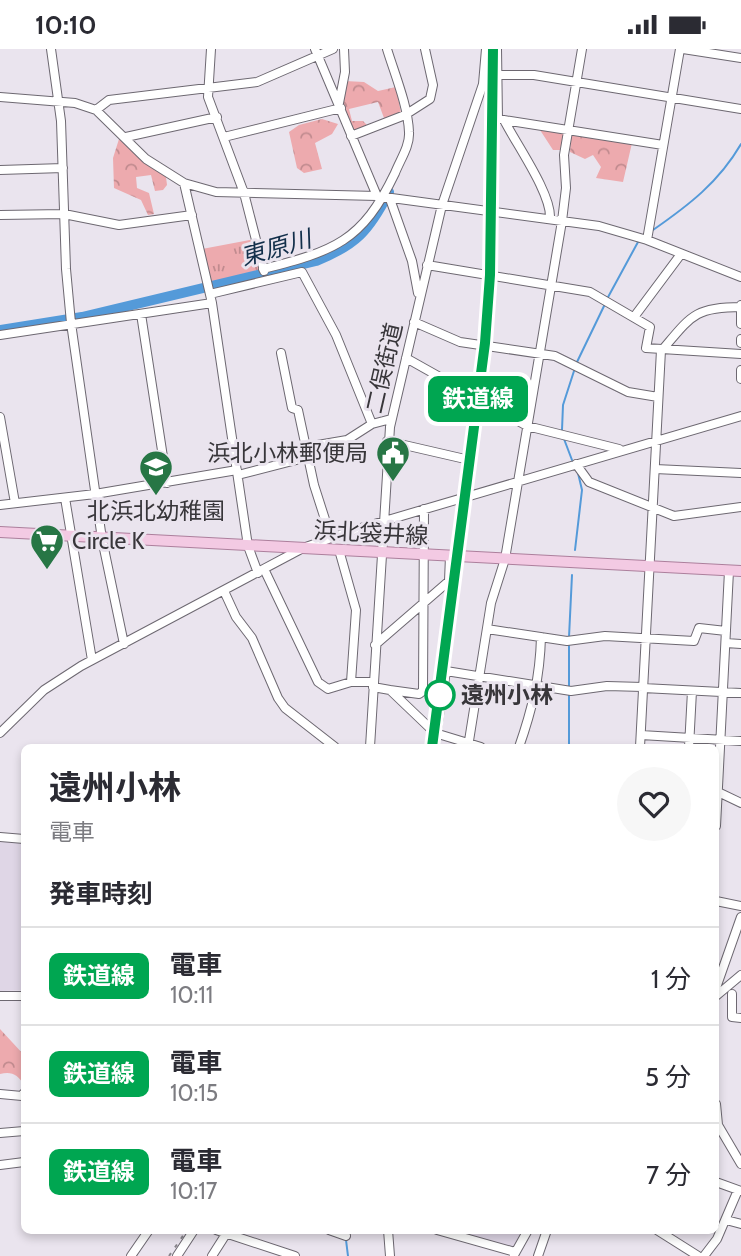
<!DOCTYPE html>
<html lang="ja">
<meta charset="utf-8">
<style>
body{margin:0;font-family:Cabin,"Noto Sans JP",sans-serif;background:#f7f7f7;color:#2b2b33;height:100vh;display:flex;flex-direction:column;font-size:26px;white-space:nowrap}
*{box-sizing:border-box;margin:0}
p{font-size:23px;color:#7c7c81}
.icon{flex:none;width:38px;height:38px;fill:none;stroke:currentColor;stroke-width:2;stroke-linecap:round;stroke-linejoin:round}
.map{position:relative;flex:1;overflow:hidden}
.details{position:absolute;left:21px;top:695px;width:698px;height:490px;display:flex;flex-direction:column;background:#fff;border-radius:10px;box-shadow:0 4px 10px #0003}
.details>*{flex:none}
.badge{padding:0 14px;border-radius:10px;font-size:24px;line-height:46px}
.map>.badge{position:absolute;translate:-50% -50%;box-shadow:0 0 0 4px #fff}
h2{padding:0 28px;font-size:26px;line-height:63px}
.round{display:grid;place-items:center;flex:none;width:74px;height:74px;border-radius:37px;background:#f7f7f7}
.headline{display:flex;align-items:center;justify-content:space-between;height:119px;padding:0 28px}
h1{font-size:33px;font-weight:700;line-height:52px}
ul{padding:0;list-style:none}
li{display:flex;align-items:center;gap:21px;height:98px;padding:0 28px;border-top:2px solid #e1e1e2}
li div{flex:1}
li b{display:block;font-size:26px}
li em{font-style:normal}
li .badge{min-width:77px;font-weight:700;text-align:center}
.status{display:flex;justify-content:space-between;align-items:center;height:49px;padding:0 35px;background:#fff;direction:ltr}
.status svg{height:19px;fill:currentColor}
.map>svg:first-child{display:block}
.built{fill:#dfd6e6}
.grass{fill:url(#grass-tufts)}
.forest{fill:url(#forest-crowns)}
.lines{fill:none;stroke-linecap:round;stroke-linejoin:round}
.stream{stroke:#549ad9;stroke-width:2}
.river{stroke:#549ad9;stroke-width:10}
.minor-casing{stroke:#6d6871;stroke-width:10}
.major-casing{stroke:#ac7f9c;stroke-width:12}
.minor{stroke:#fff;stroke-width:8}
.major{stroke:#f3cae3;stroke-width:10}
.rail{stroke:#89868c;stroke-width:2;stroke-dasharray:3.5 7;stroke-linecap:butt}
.line-casing{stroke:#fff;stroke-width:16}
.line{stroke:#00a651;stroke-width:10}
.stop-dot{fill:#fff;stroke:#00a651;stroke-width:3.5}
.labels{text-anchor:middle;stroke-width:6;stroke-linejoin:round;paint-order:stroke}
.street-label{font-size:23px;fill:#38363a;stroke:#eae4ee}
.poi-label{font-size:23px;fill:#38363a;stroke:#eae4ee;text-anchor:end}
.stop-label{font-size:23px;font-weight:bold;fill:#38363a;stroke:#eae4ee;text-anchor:start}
.water-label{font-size:24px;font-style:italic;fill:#122f4a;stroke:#eae4ee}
</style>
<div class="status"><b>10:10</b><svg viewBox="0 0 49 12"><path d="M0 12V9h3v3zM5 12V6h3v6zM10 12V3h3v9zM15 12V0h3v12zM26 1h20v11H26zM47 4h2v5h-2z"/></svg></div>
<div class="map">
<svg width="741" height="1207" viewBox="0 0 741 1207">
<defs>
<pattern id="grass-tufts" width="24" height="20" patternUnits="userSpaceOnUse" patternTransform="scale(1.75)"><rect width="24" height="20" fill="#edaaae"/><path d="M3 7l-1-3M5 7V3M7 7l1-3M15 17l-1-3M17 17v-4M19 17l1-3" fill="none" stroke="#c18b8f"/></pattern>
<pattern id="forest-crowns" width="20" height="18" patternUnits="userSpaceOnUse" patternTransform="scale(1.75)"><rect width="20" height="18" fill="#edaaae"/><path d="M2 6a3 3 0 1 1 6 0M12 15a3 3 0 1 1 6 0" fill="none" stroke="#c18b8f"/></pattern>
</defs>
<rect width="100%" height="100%" fill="#eae4ee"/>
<path class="built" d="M 0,792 L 24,793 L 24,941 L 0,942 Z
M 446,1181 L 522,1181 L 512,1200 Z"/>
<path class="grass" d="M 540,81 L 564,84 L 560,101 L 553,101 Z
M 255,190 L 263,220 L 208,234 L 202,200 Z"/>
<path class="forest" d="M 345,32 L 364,33 L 378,42 L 396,38 L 401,64 L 384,69 L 378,53 L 349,60 L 352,72 L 363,72 L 368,77 L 353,83 L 342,57 Z
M 322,70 L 338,75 L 332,85 L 315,94 L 322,120 L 304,124 L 297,119 L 289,83 L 299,76 Z
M 571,85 L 632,94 L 623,133 L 596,129 L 601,118 L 593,106 L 585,110 L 570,103 Z
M 119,90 L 166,128 L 167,136 L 163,141 L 155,142 L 151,126 L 136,128 L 137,139 L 149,144 L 154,165 L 148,166 L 141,151 L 114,139 L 113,109 Z
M 0,980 L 24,1006 L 24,1036 C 18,1026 12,1022 0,1025 Z"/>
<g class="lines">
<path class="stream" d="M 653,181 C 689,156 719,133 741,95
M 607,250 L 638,193
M 577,313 L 605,255
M 562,381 L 563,356 L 574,322
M 564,390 L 572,411
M 575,501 L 582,441 L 578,424
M 569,588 L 572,526
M 569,597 L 569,637
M 569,646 L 569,698
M 346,1191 L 348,1207"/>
<path class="river" d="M 0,281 L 82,268 L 316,212 C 356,196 369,182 389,143"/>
<g class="minor-casing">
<path id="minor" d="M 51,0 L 61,72 L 66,220 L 71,274 L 102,490 L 124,595
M 211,0 L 208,48 L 244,144 L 264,222
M 315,0 L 377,147
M 497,0 L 498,69 L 504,71
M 683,0 L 741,9
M 497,26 L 534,26 L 741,60
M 0,48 L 75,54 L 96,61 L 146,110 L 184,134 L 216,143 L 377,147 L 599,177 L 647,191 L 741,228
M 339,54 L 345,23 L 344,0
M 96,61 L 109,51 L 257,33 L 333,0
M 351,87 L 405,66 L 430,50 L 433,36 L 425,0
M 126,88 L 217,68
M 224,88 L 341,59
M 0,121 L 63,119
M 184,134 L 212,254 L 248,497 L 258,524
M 390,150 L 412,212 L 418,244
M 0,166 L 64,165 L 119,176 L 192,166
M 550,170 C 552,145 516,95 504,71 L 663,96
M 647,191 L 680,0
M 427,216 L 590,243 L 650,278 L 646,299 L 741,305
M 263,220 C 334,202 362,193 395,124 C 400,111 410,97 409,83 C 408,57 395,26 387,0
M 210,245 L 302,223 L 336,286 L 372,375
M 741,256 L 741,275
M 141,265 L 167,434
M 634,268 L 681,205
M 414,273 L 460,293 L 555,307 L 628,343 L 658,348
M 0,286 L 212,254
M 741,290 L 741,294
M 663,300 C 691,267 695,258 741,258
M 281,304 L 292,359 L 298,361 L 314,436 L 331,489
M 406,309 L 527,377 L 619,400
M 741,321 L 741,330
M 0,368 L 15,454
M 387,392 L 465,410
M 306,398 L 347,391 L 372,375 L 391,370
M 576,415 L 589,433 L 674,467 L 741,458
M 655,420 L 741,424
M 238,426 L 308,408
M 65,449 L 92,611
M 0,456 L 95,445 L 237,421
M 339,501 L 356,561 L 351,633
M 264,520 L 318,633 L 328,640 L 351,633 L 373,633
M 224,542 L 236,568 L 252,589 L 278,649 L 285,659 L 335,698
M 487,580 L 567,592 L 605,587 L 694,592 L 699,579 L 726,582
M 726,594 L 741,595
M 375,596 L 449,532 L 450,507
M 373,638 L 390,641 L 435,684 L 481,698
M 643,639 L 741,644
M 390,641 L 419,645 L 423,642 L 424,460
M 0,684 L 44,641 L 81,617 L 303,499 L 354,481 L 741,367
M 641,686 L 741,692
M 370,698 L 390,378 L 442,156 L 483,35 L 486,0
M 434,698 L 446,622 L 571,642 L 607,637 L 643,638
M 468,698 L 491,554 L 505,510 L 562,172 L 566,139 L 564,106 L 582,0
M 519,698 C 532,661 540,628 541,588
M 640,698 L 661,301
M 689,698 L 692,642
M 716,742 L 741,754
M 716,777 L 729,522
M 0,788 L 24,790
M 716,852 L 741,857
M 716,939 L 741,868
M 732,945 L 732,968 L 741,969
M 0,947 L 24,947
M 716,947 L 741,926
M 0,1045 L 22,1047 L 24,1044
M 716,1055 L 718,1076 L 741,1115
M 0,1084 L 24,1082
M 0,1116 L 24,1113
M 716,1133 L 741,1142
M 726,1171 L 741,1175
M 216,1181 L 295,1207
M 329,1181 L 346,1187
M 388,1181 L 390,1207
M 437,1181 L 515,1203
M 657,1181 L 698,1207
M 514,1206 L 528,1181
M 131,1207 L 149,1181
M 177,1207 L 194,1181
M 212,1207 L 226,1185
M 538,1207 L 547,1181
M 704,1207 L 717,1190 L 738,1141"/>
</g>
<g class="major-casing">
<path id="major" d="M 0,483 L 741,522"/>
</g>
<use href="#minor" class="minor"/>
<use href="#major" class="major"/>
<path class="rail" d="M 432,698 L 485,294 L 490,226 L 493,0
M 169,1207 L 187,1181"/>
</g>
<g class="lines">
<g class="line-casing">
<path id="line" d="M 432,698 L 485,294 L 490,226 L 493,0"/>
</g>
<use href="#line" class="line"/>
</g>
<defs>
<g id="civic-pin" transform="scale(1.75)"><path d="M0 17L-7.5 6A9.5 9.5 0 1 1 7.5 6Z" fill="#277645" stroke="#eae4ee"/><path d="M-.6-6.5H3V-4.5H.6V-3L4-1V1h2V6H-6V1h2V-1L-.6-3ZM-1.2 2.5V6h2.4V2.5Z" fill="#fff"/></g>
<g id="school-pin" transform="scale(1.75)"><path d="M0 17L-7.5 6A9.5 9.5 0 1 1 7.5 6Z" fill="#277645" stroke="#eae4ee"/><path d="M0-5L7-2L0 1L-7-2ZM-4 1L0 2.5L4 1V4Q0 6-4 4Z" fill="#fff"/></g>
<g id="supermarket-pin" transform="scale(1.75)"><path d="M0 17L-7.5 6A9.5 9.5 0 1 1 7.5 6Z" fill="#277645" stroke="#eae4ee"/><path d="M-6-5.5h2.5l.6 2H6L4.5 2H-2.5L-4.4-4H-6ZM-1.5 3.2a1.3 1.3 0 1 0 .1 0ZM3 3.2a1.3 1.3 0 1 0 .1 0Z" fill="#fff"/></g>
</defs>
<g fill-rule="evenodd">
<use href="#civic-pin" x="393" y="404"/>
<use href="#school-pin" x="156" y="418"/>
<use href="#supermarket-pin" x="47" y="492"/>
</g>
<circle class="stop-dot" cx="440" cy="646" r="14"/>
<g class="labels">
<g class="street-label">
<text transform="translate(384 319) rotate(-77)" y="8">二俣街道</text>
<text transform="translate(371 484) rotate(3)" y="8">浜北袋井線</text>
</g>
<g class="poi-label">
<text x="368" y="412">浜北小林郵便局</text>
<text x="156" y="470" text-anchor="middle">北浜北幼稚園</text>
<text x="72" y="500" text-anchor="start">Circle K</text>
</g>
<g class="stop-label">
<text x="461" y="654">遠州小林</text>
</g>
<g class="water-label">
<text transform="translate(276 199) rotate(-16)" y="8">東原川</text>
</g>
</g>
</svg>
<b class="badge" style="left:478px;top:350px;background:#00a651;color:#fff">鉄道線</b>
<section class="details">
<div class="headline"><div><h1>遠州小林</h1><p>電車</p></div><a class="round"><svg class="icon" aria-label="heart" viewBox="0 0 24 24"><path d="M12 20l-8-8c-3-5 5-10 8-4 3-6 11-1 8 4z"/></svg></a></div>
<h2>発車時刻</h2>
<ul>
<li><span class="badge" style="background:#00a651;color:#fff">鉄道線</span><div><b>電車</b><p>10:11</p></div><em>1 分</em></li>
<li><span class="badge" style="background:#00a651;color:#fff">鉄道線</span><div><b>電車</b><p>10:15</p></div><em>5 分</em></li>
<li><span class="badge" style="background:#00a651;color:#fff">鉄道線</span><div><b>電車</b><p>10:17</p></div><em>7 分</em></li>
</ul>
</section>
</div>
